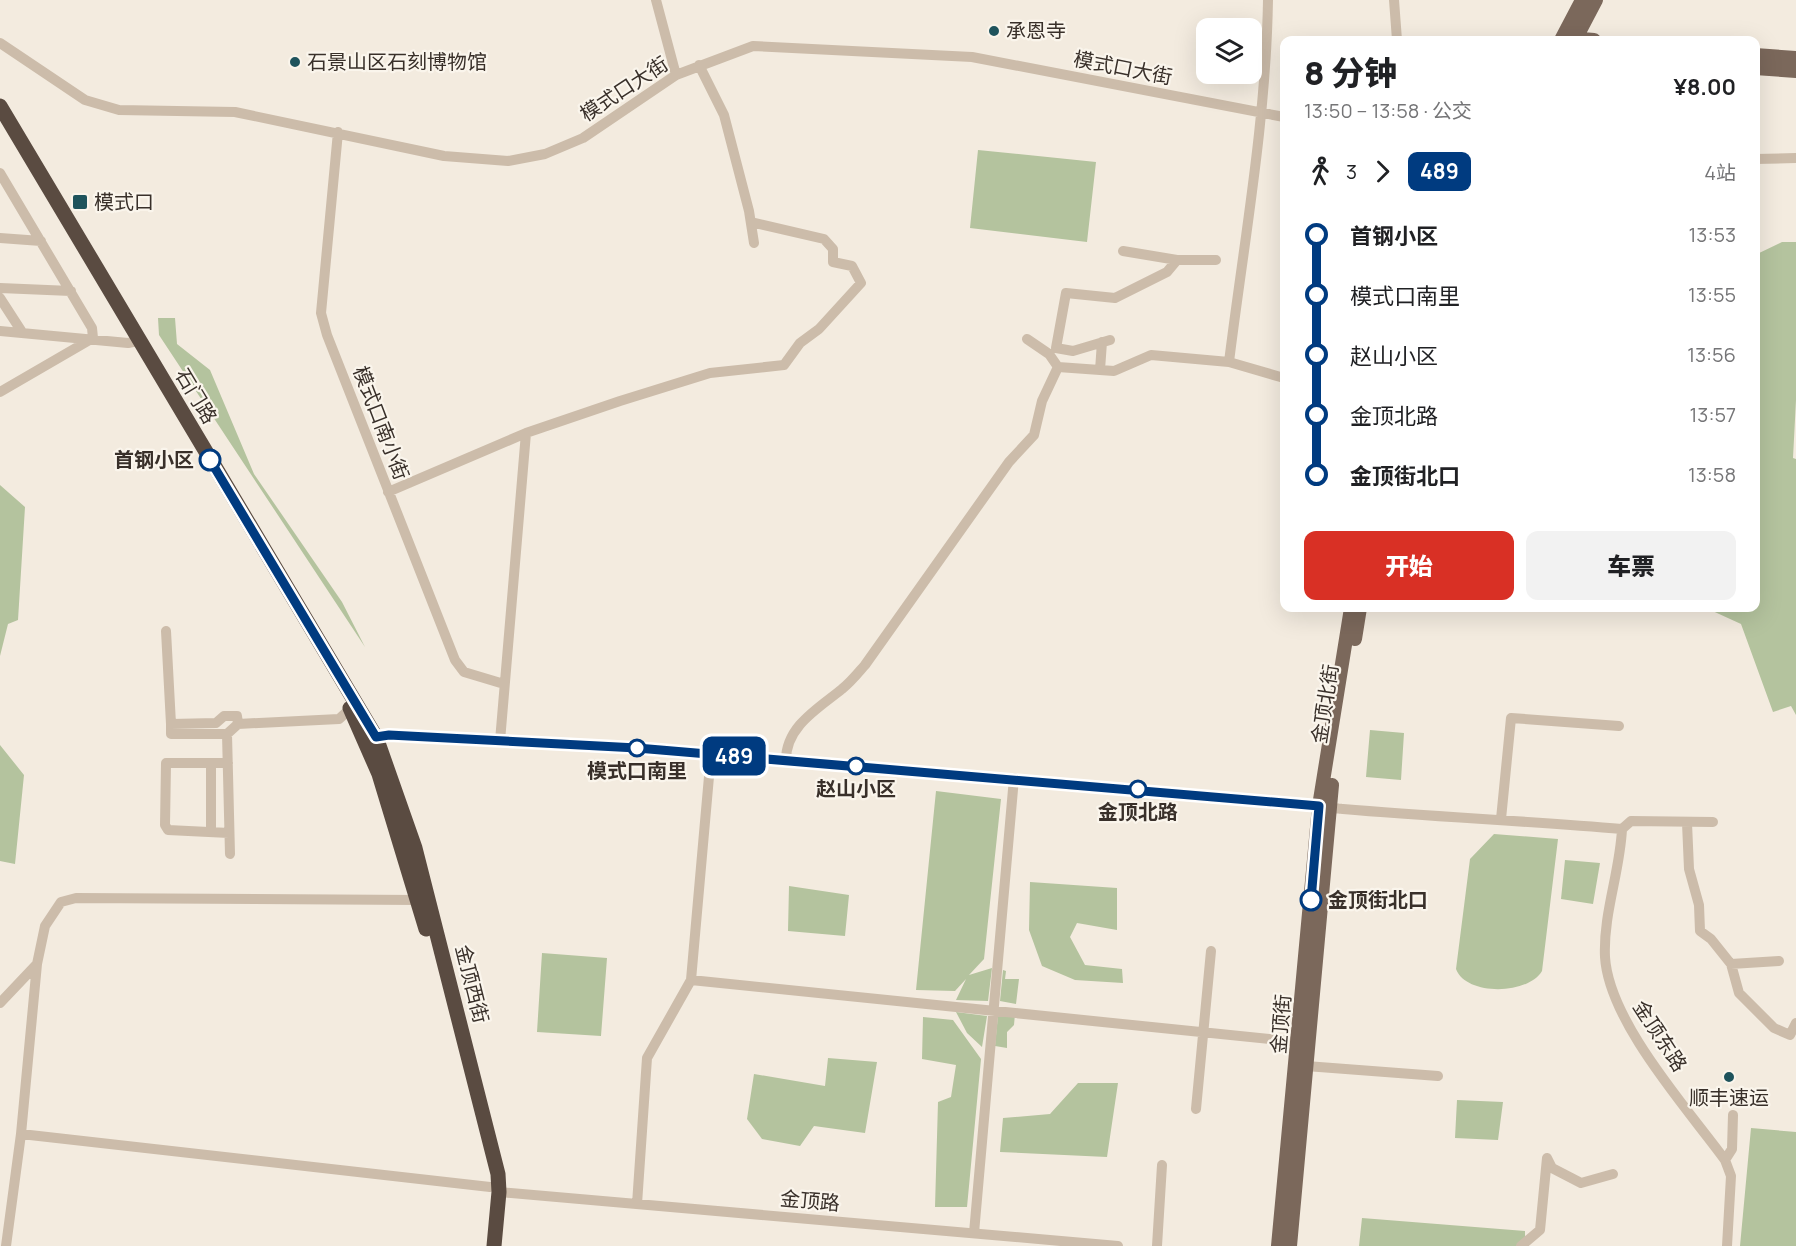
<!DOCTYPE html>
<html lang="zh">
<meta charset="utf-8">
<style>
body{margin:0;font-family:Manrope,"Noto Sans SC",sans-serif;background:#f2f2f2;color:#202124;height:100vh;display:flex;flex-direction:column;font-size:22px;white-space:nowrap}
*{box-sizing:border-box;margin:0}
p{font-size:20px;color:#757577}
.icon{flex:none;width:33px;height:33px;fill:none;stroke:currentColor;stroke-width:2;stroke-linecap:round;stroke-linejoin:round}
.map{position:relative;flex:1;overflow:hidden}
.side{position:absolute;left:1280px;top:36px;width:480px;height:576px;display:flex;flex-direction:column;background:#fff;border-radius:12px;box-shadow:0 6px 24px #0002}
.side>*{flex:none}
.badge{padding:0 12px;border-radius:9px;font-size:21px;line-height:39px}
.buttons{position:absolute;left:1196px;top:18px;display:grid;gap:12px}
.buttons a{display:grid;place-items:center;width:66px;height:66px;border-radius:12px;background:#fff;box-shadow:0 6px 24px #0002;font-size:30px}
.map>.badge{position:absolute;translate:-50% -50%;box-shadow:0 0 0 3px #fff}
.legs{display:flex;align-items:center;gap:9px;height:66px;padding:0 24px;font-size:20px}
.legs p{margin-inline-start:auto}
.headline{display:flex;align-items:center;justify-content:space-between;height:102px;padding:0 24px}
h1{font-size:33px;font-weight:800;line-height:45px}
.button{display:flex;gap:12px;margin-top:auto;padding:12px 24px}
.button a{flex:1;height:69px;border-radius:12px;background:#d93025;color:#fff;font-size:24px;font-weight:800;line-height:69px;text-align:center}
.button a+a{background:#f2f2f2;color:#202124}
ul{padding:0 24px;list-style:none}
li{display:flex;align-items:center;gap:21px;height:60px;font-size:22px}
li i{display:grid;place-items:center;width:9px;height:100%;margin:0 8px;background:currentColor}
li i::after{content:'';width:15px;height:15px;margin:-8px;border:4px solid;border-radius:50%;background:#fff}
li p{margin-inline-start:auto}
li:first-child i{background:linear-gradient(#0000 50%,currentColor 0)}
li:last-child i{background:linear-gradient(currentColor 50%,#0000 0)}
.map>svg:first-child{display:block}
.green{fill:#b4c39e}
.lines{fill:none;stroke-linecap:round;stroke-linejoin:round}
.minor{stroke:#ccbcaa;stroke-width:10}
.major{stroke:#7b685b;stroke-width:14}
.highway{stroke:#5a4b41;stroke-width:15}
.line-1-casing{stroke:#fff;stroke-width:14}
.line-1{stroke:#003b80;stroke-width:9}
.poi-dot{fill:#1e535c;stroke:#faf5ec;stroke-width:2}
.stop-1-dot{fill:#fff;stroke:#003b80;stroke-width:3}
.labels{text-anchor:middle;stroke-width:4.5;stroke-linejoin:round;paint-order:stroke}
.poi-label{font-size:20px;fill:#39302a;stroke:#faf5ec;text-anchor:start}
.street-label{font-size:20px;fill:#39302a;stroke:#faf5ec}
.stop-label{font-size:20px;font-weight:bold;fill:#39302a;stroke:#faf5ec}
</style>
<div class="map">
<svg width="1796" height="1246" viewBox="0 0 1796 1246">
<rect width="100%" height="100%" fill="#f3ebdf"/>
<path class="green" d="M 978,150 L 1096,162 L 1087,242 L 970,228 Z
M 1782,242 L 1796,242 L 1796,400 L 1793,458 L 1796,459 L 1796,715 L 1791,706 L 1773,712 L 1741,624 L 1706,608 L 1755,608 L 1755,255 Z
M 158,318 L 175,318 L 177,344 L 210,370 L 254,474 L 342,602 L 365,647 L 159,335 Z
M 0,485 L 25,507 L 18,620 L 8,624 L 0,656 Z
M 1370,730 L 1404,733 L 1401,780 L 1366,777 Z
M 0,745 L 24,775 L 15,864 L 0,861 Z
M 936,791 L 1001,799 L 984,959 L 969,975 L 992,968 L 988,1001 L 956,1000 L 966,979 L 955,991 L 916,990 Z
M 1494,834 L 1558,839 L 1542,971 C 1528,995 1466,996 1456,969 L 1470,859 Z
M 1565,860 L 1600,863 L 1593,904 L 1561,899 Z
M 1030,882 L 1117,888 L 1117,930 L 1077,923 L 1070,937 L 1085,965 L 1122,969 L 1123,983 L 1075,980 L 1042,966 L 1029,930 Z
M 789,886 L 849,895 L 845,936 L 788,931 Z
M 542,953 L 607,958 L 601,1036 L 537,1032 Z
M 1003,970 L 1006,971 L 1005,979 L 1019,979 L 1016,1004 L 1000,1001 Z
M 956,1012 L 987,1016 L 982,1047 L 967,1033 Z
M 1015,1014 L 1014,1025 L 1007,1032 L 1007,1048 L 995,1046 L 998,1015 Z
M 923,1017 L 953,1020 L 981,1059 L 967,1207 L 935,1207 L 938,1102 L 951,1097 L 956,1065 L 922,1059 Z
M 828,1058 L 877,1062 L 865,1133 L 814,1126 L 800,1146 L 762,1139 L 747,1119 L 754,1074 L 825,1086 Z
M 1078,1083 L 1118,1083 L 1107,1157 L 1000,1152 L 1003,1118 L 1050,1114 Z
M 1457,1100 L 1503,1102 L 1498,1140 L 1455,1138 Z
M 1751,1128 L 1796,1132 L 1796,1246 L 1740,1246 Z
M 1362,1218 L 1525,1231 L 1525,1246 L 1359,1246 Z"/>
<g class="lines">
<path class="minor" d="M 656,0 L 676,75
M 1394,0 L 1397,40
M 0,43 L 85,100 L 119,110 L 235,112 L 444,156 L 508,161 L 545,154 L 583,138 L 676,75 L 753,46 L 972,57 L 1284,117
M 699,65 L 724,115 L 749,211 L 754,243
M 338,132 L 321,313 L 327,335 L 455,660 L 464,672 L 504,684
M 1755,159 L 1796,158
M 0,173 L 92,328 L 93,338 L 0,392
M 0,238 L 41,241
M 1123,251 L 1177,260 L 1216,260
M 0,288 L 71,291
M 0,298 L 22,332
M 0,331 L 128,343 L 138,341
M 1027,339 L 1049,354 L 1058,367
M 1110,340 L 1073,351 L 1056,348 L 1066,293 L 1115,298 L 1167,272 L 1177,260
M 1229,362 C 1244,241 1266,122 1268,0
M 1058,367 L 1114,371 L 1151,355 L 1229,362 L 1284,378
M 1100,370 L 1102,342
M 388,492 L 526,433 L 620,401 L 710,373 L 784,365 L 800,343 L 819,329 L 861,283 L 852,266 L 833,262 L 833,249 L 824,239 L 751,222
M 166,631 L 171,724
M 227,734 L 171,734 L 171,724 L 216,723 L 224,716 L 237,716 L 238,724
M 369,739 L 389,735 C 708,751 1025,780 1343,809 C 1436,817 1529,821 1622,829
M 500,741 L 526,433
M 786,760 C 786,726 819,708 842,689 C 851,682 858,673 865,665 L 1009,462 L 1034,435 L 1042,401 L 1058,367
M 228,763 L 166,763 L 165,825 L 168,830 L 229,833
M 1501,819 L 1511,718 L 1619,726
M 1687,823 L 1689,869 L 1699,905 L 1700,931 L 1711,939 L 1731,964 L 1779,961
M 1622,829 C 1620,872 1603,914 1605,957 C 1609,1022 1687,1108 1725,1160 L 1731,1176 L 1727,1246
M 1622,829 L 1631,821 L 1713,822
M 211,832 L 211,763
M 230,854 L 227,734 L 238,724 L 339,719 L 350,709
M 1731,964 L 1739,993 L 1774,1028 L 1790,1035 L 1796,1023
M 691,980 L 1299,1042
M 0,1003 L 37,964 L 45,926 L 61,902 L 76,898 L 419,900
M 1306,1066 L 1438,1076
M 1196,1109 L 1211,951
M 21,1134 L 490,1187
M 1547,1158 L 1552,1168 L 1581,1183 L 1613,1174
M 1725,1160 L 1732,1149 L 1733,1115
M 499,1192 L 1118,1246
M 637,1204 L 647,1058 L 691,980 L 711,754
M 974,1233 L 1014,778
M 6,1246 L 21,1134 L 37,964
M 1157,1246 L 1162,1165
M 1521,1246 L 1540,1230 L 1547,1158"/>
<path class="major" d="M 1570,38 L 1594,40
M 1561,40 L 1582,0
M 1575,40 L 1596,0
M 1755,55 L 1796,58
M 1755,68 L 1796,71
M 1355,639 L 1360,608
M 1278,1246 L 1319,806 L 1351,608
M 1290,1246 L 1332,785"/>
<path class="highway" d="M 0,106 L 376,737 L 415,848 L 498,1174 L 499,1192 L 494,1246
M 350,708 L 379,774 L 426,929"/>
</g>
<g class="lines">
<g class="line-1-casing">
<path id="line-1" d="M 210,460 L 376,737 L 389,735 L 637,748 L 1319,806 L 1311,900"/>
</g>
<use href="#line-1" class="line-1"/>
</g>
<g class="poi-dot">
<circle cx="994" cy="31" r="6"/>
<circle cx="295" cy="62" r="6"/>
<rect x="72" y="194" width="16" height="16" rx="3"/>
<circle cx="1729" cy="1077" r="6"/>
</g>
<g class="stop-1-dot">
<circle cx="210" cy="460" r="10"/>
<circle cx="637" cy="748" r="8"/>
<circle cx="856" cy="766" r="8"/>
<circle cx="1138" cy="789" r="8"/>
<circle cx="1311" cy="900" r="10"/>
</g>
<g class="labels">
<g class="poi-label">
<text x="1006" y="38">承恩寺</text>
<text x="307" y="69">石景山区石刻博物馆</text>
<text x="94" y="209">模式口</text>
<text x="1729" y="1105" text-anchor="middle">顺丰速运</text>
</g>
<g class="street-label">
<text transform="translate(1123 68) rotate(11)" y="7">模式口大街</text>
<text transform="translate(624 89) rotate(-33)" y="7">模式口大街</text>
<text transform="translate(196 396) rotate(59)" y="7">石门路</text>
<text transform="translate(381 423) rotate(69)" y="7">模式口南小街</text>
<text transform="translate(1325 704) rotate(-81)" y="7">金顶北街</text>
<text transform="translate(472 984) rotate(76)" y="7">金顶西街</text>
<text transform="translate(1281 1024) rotate(-85)" y="7">金顶街</text>
<text transform="translate(1660 1036) rotate(57)" y="7">金顶东路</text>
<text transform="translate(810 1201) rotate(5)" y="7">金顶路</text>
</g>
<g class="stop-label">
<text x="194" y="467" text-anchor="end">首钢小区</text>
<text x="637" y="778">模式口南里</text>
<text x="856" y="796">赵山小区</text>
<text x="1138" y="819">金顶北路</text>
<text x="1328" y="907" text-anchor="start">金顶街北口</text>
</g>
</g>
</svg>
<div class="buttons">
<a><svg class="icon" aria-label="layers" viewBox="0 0 24 24"><path d="M12 4l9 5-9 5-9-5zM3 14l9 5 9-5"/></svg></a>
</div>
<b class="badge" style="left:734px;top:756px;background:#003b80;color:#fff">489</b>
<section class="side">
<div class="headline"><div><h1>8 分钟</h1><p>13:50 – 13:58 · 公交</p></div><b>¥8.00</b></div>
<div class="legs"><svg class="icon" aria-label="walk" viewBox="0 0 24 24"><circle cx="13" cy="4" r="2"/><path d="M13 8l-2 6 4 7M11 14l-3 7M7 12l3-4h3l4 4"/></svg>3<svg class="icon" aria-label="forward" viewBox="0 0 24 24"><path d="M9 5l7 7-7 7"/></svg><b class="badge" style="background:#003b80;color:#fff">489</b><p>4站</p></div>
<ul>
<li><i style="color:#003b80"></i><b>首钢小区</b><p>13:53</p></li>
<li><i style="color:#003b80"></i><span>模式口南里</span><p>13:55</p></li>
<li><i style="color:#003b80"></i><span>赵山小区</span><p>13:56</p></li>
<li><i style="color:#003b80"></i><span>金顶北路</span><p>13:57</p></li>
<li><i style="color:#003b80"></i><b>金顶街北口</b><p>13:58</p></li>
</ul>
<div class="button"><a>开始</a><a>车票</a></div>
</section>
</div>
